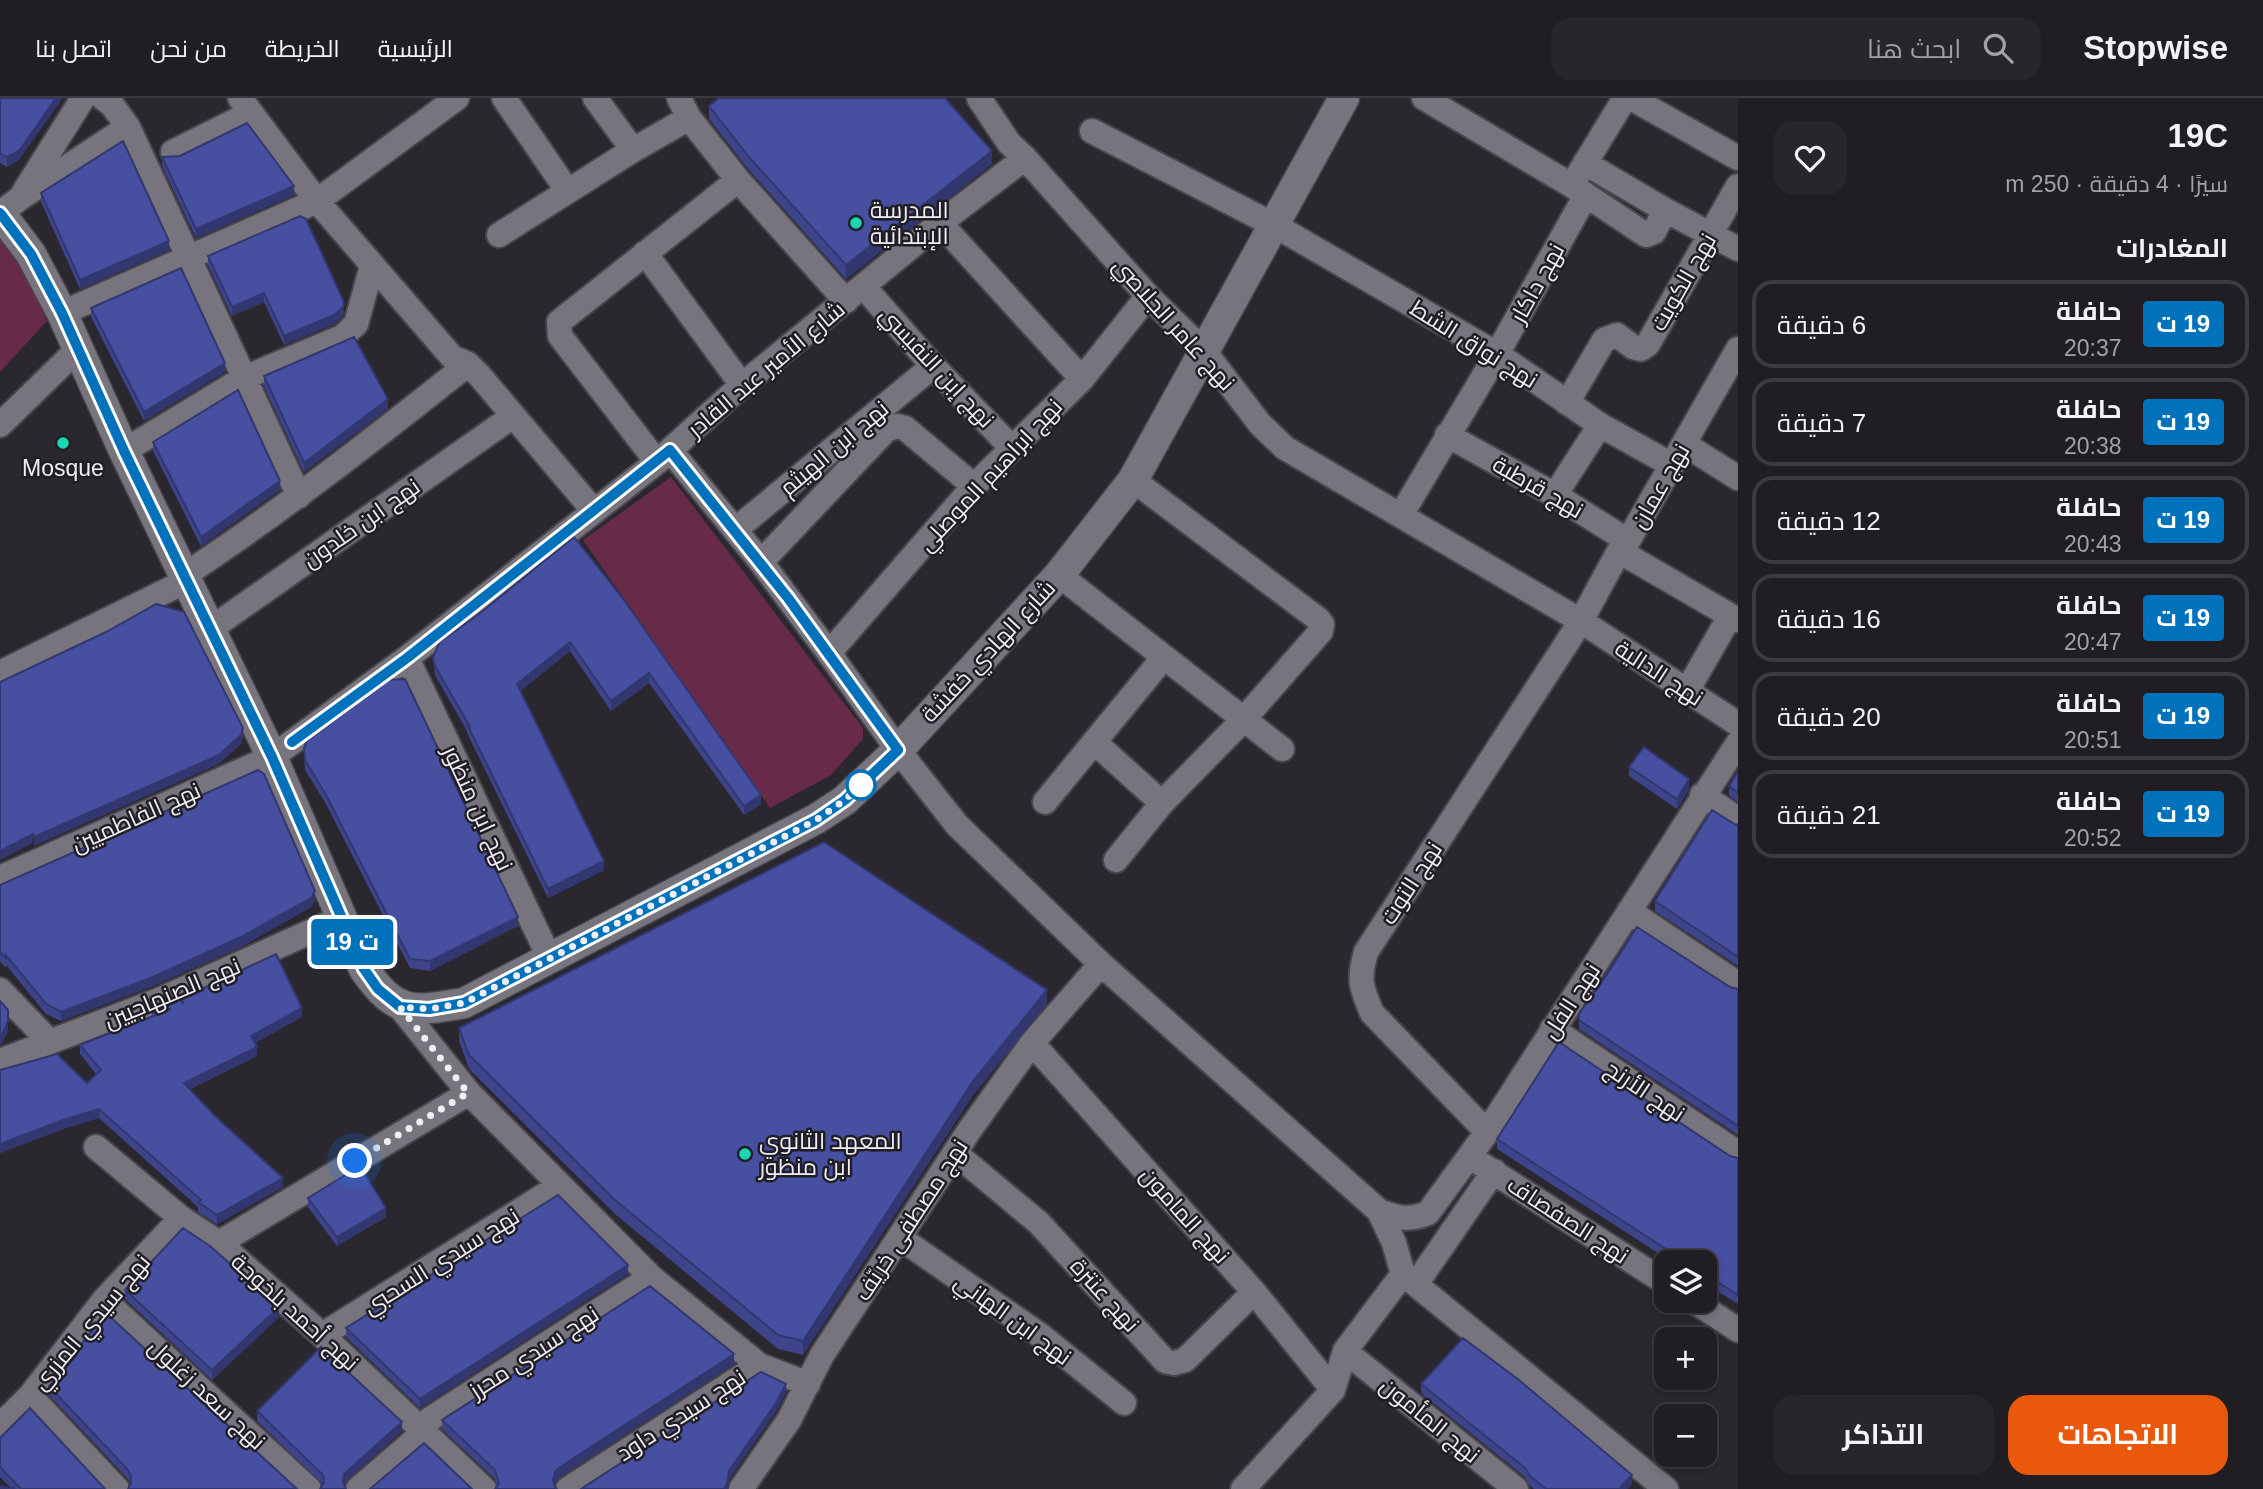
<!DOCTYPE html>
<html lang="ar">
<meta charset="utf-8">
<style>
body{margin:0;font-family:Helvetica,Cairo,sans-serif;background:#28262b;color:#f1f3f6;direction:rtl;height:100vh;display:flex;flex-direction:column;font-size:26px;white-space:nowrap}
*{box-sizing:border-box;margin:0}
p{font-size:23px;color:#a2a2a6}
.icon{flex:none;width:38px;height:38px;fill:none;stroke:currentColor;stroke-width:2;stroke-linecap:round;stroke-linejoin:round}
.map{position:relative;flex:1;overflow:hidden;direction:ltr}
.panel{display:flex;flex-direction:column;background:#201d23;width:525px}
.panel>*{flex:none}
.badge{padding:0 14px;border-radius:5px;font-size:24px;line-height:46px}
.fabs{position:absolute;left:1654px;top:1152px;display:grid;gap:14px}
.fabs a{display:grid;place-items:center;width:63px;height:63px;border-radius:14px;background:#201d23;box-shadow:0 4px 10px #0003,0 0 0 2px #3d3b41;font-size:35px}
.you{position:absolute;width:35px;height:35px;margin:-18px;border:5px solid #fff;border-radius:50%;background:#1a73e8;box-shadow:0 0 0 10px #1a73e833}
.map>.badge{position:absolute;translate:-50% -50%;box-shadow:0 0 0 4px #fff}
h2{padding:0 35px;font-size:26px;line-height:63px}
.round{display:grid;place-items:center;flex:none;width:74px;height:74px;border-radius:21px;background:#28262b}
.overview{display:flex;align-items:center;justify-content:space-between;height:119px;padding:0 35px}
h1{font-size:33px;font-weight:700;line-height:52px}
.cta{display:flex;gap:14px;margin-top:auto;padding:14px 35px}
.cta a{flex:1;height:80px;border-radius:21px;background:#ea580c;color:#fff;font-size:28px;font-weight:700;line-height:80px;text-align:center}
.cta a+a{background:#28262b;color:#f1f3f6}
ul{padding:0;list-style:none}
li{display:flex;align-items:center;gap:21px;height:88px;margin:0 14px 10px;padding:0 21px;border:4px solid #3d3b41;border-radius:21px}
li div{flex:1}
li b{display:block;font-size:26px}
li em{font-style:normal}
li .badge{min-width:77px;font-weight:700;text-align:center}
header{display:flex;align-items:center;gap:42px;box-sizing:border-box;height:98px;padding:0 35px;background:#201d23;border-bottom:2px solid #3d3b41}
header strong{font-size:33px}
nav{display:flex;gap:38px;margin-inline-start:auto;font-size:24px}
.search{width:490px;height:63px;background:#28262b;display:flex;align-items:center;gap:18px;box-sizing:border-box;padding:0 24px;border-radius:21px;color:#a2a2a6;font-size:26px}
main{display:flex;flex:1;min-height:0}
.map>svg:first-child{display:block}
.green{fill:#682a49}
.lines{fill:none;stroke-linecap:round;stroke-linejoin:round}
.minor-casing{stroke:#48454c;stroke-width:28}
.tertiary-casing{stroke:#48454c;stroke-width:33}
.minor{stroke:#77747d;stroke-width:24}
.tertiary{stroke:#77747d;stroke-width:30}
.wall{fill:#3d448a}
.shaded-wall{fill:#323770}
.building{fill:#474fa0;stroke:#323770;stroke-width:2}
.line-casing{stroke:#fff;stroke-width:16}
.line{stroke:#0072bc;stroke-width:10}
.walk{stroke:#f0eef3;stroke-width:7;stroke-dasharray:0 12.6}
.poi-dot{fill:#1dd5b1;stroke:#201e25;stroke-width:2.5}
.stop-dot{fill:#fff;stroke:#0072bc;stroke-width:3.5}
.labels{text-anchor:middle;stroke-width:5;stroke-linejoin:round;paint-order:stroke}
.poi-label{font-size:23px;fill:#f0eef3;stroke:#201e25;text-anchor:start}
.street-label{font-size:23px;fill:#f0eef3;stroke:#201e25}
</style>
<header>
<strong>Stopwise</strong>
<div class="search"><svg class="icon" aria-label="search" viewBox="0 0 24 24"><circle cx="10" cy="10" r="6"/><path d="M15 15l6 6"/></svg>ابحث هنا</div>
<nav><a>الرئيسية</a><a>الخريطة</a><a>من نحن</a><a>اتصل بنا</a></nav>
</header>
<main>
<section class="panel">
<div class="overview"><div><h1>19C</h1><p>سيرًا · 4 دقيقة · 250 m</p></div><a class="round"><svg class="icon" aria-label="heart" viewBox="0 0 24 24"><path d="M12 20l-8-8c-3-5 5-10 8-4 3-6 11-1 8 4z"/></svg></a></div>
<h2>المغادرات</h2>
<ul>
<li><span class="badge" style="background:#0072bc;color:#fff">19 ت</span><div><b>حافلة</b><p>20:37</p></div><em>6 دقيقة</em></li>
<li><span class="badge" style="background:#0072bc;color:#fff">19 ت</span><div><b>حافلة</b><p>20:38</p></div><em>7 دقيقة</em></li>
<li><span class="badge" style="background:#0072bc;color:#fff">19 ت</span><div><b>حافلة</b><p>20:43</p></div><em>12 دقيقة</em></li>
<li><span class="badge" style="background:#0072bc;color:#fff">19 ت</span><div><b>حافلة</b><p>20:47</p></div><em>16 دقيقة</em></li>
<li><span class="badge" style="background:#0072bc;color:#fff">19 ت</span><div><b>حافلة</b><p>20:51</p></div><em>20 دقيقة</em></li>
<li><span class="badge" style="background:#0072bc;color:#fff">19 ت</span><div><b>حافلة</b><p>20:52</p></div><em>21 دقيقة</em></li>
</ul>
<div class="cta"><a>الاتجاهات</a><a>التذاكر</a></div>
</section>
<div class="map">
<svg width="1738" height="1391" viewBox="0 0 1738 1391">
<rect width="100%" height="100%" fill="#2a272f"/>
<path class="green" d="M 0,134 L 23,169 L 47,223 L 0,274 Z
M 671,379 L 863,630 L 863,641 L 831,677 L 770,710 L 583,442 Z"/>
<g class="lines">
<g class="minor-casing">
<path id="minor" d="M 103,0 L 112,7 L 128,29 L 299,398
M 240,0 L 317,103 L 452,259 L 468,266 L 479,277 L 594,413
M 504,0 L 567,92
M 595,0 L 633,52
M 679,0 L 689,20 L 738,82 L 846,203
M 979,0 L 1009,45 L 1025,60 L 1148,198 L 1204,253 L 1260,326 L 1285,350 L 1581,523 L 1738,626
M 1424,0 L 1571,87 L 1646,137 L 1654,134 L 1665,112
M 1631,0 L 1738,60
M 1092,33 L 1274,127 L 1497,256 L 1600,327 L 1672,367
M 173,54 L 251,15
M 1585,65 L 1665,112 L 1738,151
M 1578,77 L 1625,0
M 24,94 L 83,0
M 1,115 L 20,100 L 128,29
M 940,125 L 1082,281
M 499,137 L 633,52 L 689,20
M 645,155 L 742,287
M 864,189 L 933,268 L 1011,349
M 62,215 L 317,103 L 457,0
M 1567,305 L 1604,242 L 1617,237 L 1633,249 L 1641,251 L 1648,246 L 1738,88
M 0,327 L 77,252
M 1447,337 L 1555,397 L 1628,443
M 1684,346 L 1738,380
M 670,352 L 761,464 L 829,555 L 898,652 L 957,727 L 1101,866 L 1379,1113 L 1394,1145 L 1403,1176 L 1666,1391
M 124,353 L 244,280 L 342,239 L 356,226 L 372,168
M 657,364 L 560,238 L 559,224 L 738,82
M 1555,397 L 1600,327
M 1401,417 L 1497,256 L 1586,97
M 735,432 L 933,268
M 1619,453 L 1738,522
M 761,464 L 886,332 L 897,328 L 905,330 L 974,388
M 1059,477 L 1282,651
M 183,478 C 282,413 375,340 468,266
M 209,532 L 513,318
M 829,555 L 974,388 L 1082,281 L 1148,198
M 407,560 L 549,859
M 0,575 L 186,483
M 1687,593 L 1730,518
M 1094,644 L 1162,705
M 1702,697 L 1738,721
M 1045,704 L 1164,559
M 1116,762 L 1162,705 L 1244,621 L 1321,533 L 1322,526 L 1318,521 L 1133,382
M 0,780 L 272,659 L 407,560 L 657,364 L 742,287 L 940,125 L 1025,60
M 1629,813 L 1738,886
M 0,892 L 50,944
M 400,909 L 469,995 L 651,1179 L 759,1267 L 808,1286
M 1552,931 L 1738,1055
M 1032,945 L 1254,1194 L 1333,1292
M 0,963 L 159,902 L 341,820
M 1487,1034 L 1372,915 C 1361,889 1358,882 1366,854 L 1581,523 L 1619,453 L 1628,443 L 1738,251
M 96,1049 L 181,1120 L 219,1145 L 322,1237 L 484,1391
M 955,1055 L 1039,1125 L 1165,1263 L 1174,1265 L 1185,1262 L 1254,1194
M 1470,1059 L 1666,1185
M 1379,1113 C 1397,1120 1409,1123 1428,1115 L 1487,1034 L 1738,645
M 900,1140 L 1040,1237 L 1124,1305
M 219,1145 L 469,995
M 1416,1186 L 1494,1073
M 104,1202 L 309,1391
M 1692,1202 L 1738,1232
M 322,1237 L 559,1088
M 1345,1253 L 1516,1391
M 30,1298 L 117,1391
M 0,1328 L 30,1298 L 104,1202 L 181,1120
M 358,1391 L 424,1334 L 430,1321 L 651,1179
M 568,1391 L 759,1267
M 741,1391 L 789,1322 L 822,1257 L 971,1030 L 1032,945 L 1101,866
M 1243,1391 L 1333,1292 L 1345,1253 L 1403,1176"/>
</g>
<g class="tertiary-casing">
<path id="tertiary" d="M 0,115 L 31,156 L 62,215 L 124,353 L 272,659 L 364,871 C 396,917 412,914 464,905 L 816,721 L 845,702 L 898,652 L 1059,477 L 1133,382 L 1344,0"/>
</g>
<use href="#minor" class="minor"/>
<use href="#tertiary" class="tertiary"/>
</g>
<path class="wall" d="M 0,0 L 19,62 L 7,69 L 0,65 Z
M 709,8 L 992,66 L 846,181 L 749,72 L 709,21 Z
M 162,59 L 294,97 L 196,140 L 162,68 Z
M 41,95 L 169,152 L 80,191 L 41,104 Z
M 208,158 L 344,213 L 343,218 L 334,226 L 284,247 L 264,204 L 232,218 L 208,167 Z
M 91,210 L 225,274 L 144,323 L 91,219 Z
M 264,278 L 388,311 L 304,374 L 264,288 Z
M 153,344 L 280,392 L 201,448 L 153,353 Z
M 574,439 L 761,706 L 744,717 L 649,585 L 611,613 L 570,553 L 520,593 L 604,772 L 548,800 L 467,635 L 467,633 L 435,577 L 433,560 L 479,516 Z
M 304,650 L 518,828 L 430,873 L 410,870 L 326,706 L 305,672 Z
M 1629,669 L 1689,691 L 1677,711 L 1629,678 Z
M 1738,674 L 1738,704 L 1729,697 L 1729,688 Z
M 1738,726 L 1738,868 L 1655,813 L 1655,803 L 1736,727 Z
M 0,787 L 315,803 L 311,809 L 241,849 L 153,888 L 61,923 L 46,916 L 6,867 L 6,870 L 0,863 Z
M 1730,889 L 1738,892 L 1738,1037 L 1579,931 L 1579,916 Z
M 182,900 L 302,919 L 255,945 L 257,958 L 190,991 L 283,1089 L 217,1126 L 198,1114 L 198,1109 L 99,1020 L 63,1031 L 0,1055 L 0,972 L 87,985 L 96,976 L 80,956 L 80,947 L 152,918 L 152,912 L 182,903 Z
M 1047,906 L 973,997 L 803,1257 L 778,1251 L 615,1116 L 469,971 L 459,943 L 459,930 Z
M 1497,1041 L 1730,1058 L 1738,1061 L 1738,1206 L 1704,1185 L 1704,1164 L 1672,1164 L 1497,1051 Z
M 308,1100 L 386,1119 L 337,1148 L 308,1109 Z
M 628,1176 L 420,1310 L 346,1239 L 346,1230 Z
M 125,1192 L 279,1219 L 212,1282 L 125,1201 Z
M 73,1257 L 297,1391 L 131,1386 L 128,1381 L 49,1297 L 49,1288 L 73,1261 Z
M 734,1266 L 560,1379 L 555,1384 L 555,1389 L 497,1388 L 495,1381 L 442,1331 L 442,1322 Z
M 1421,1286 L 1632,1386 L 1627,1391 L 1534,1391 L 1530,1388 L 1525,1379 L 1421,1295 Z
M 257,1313 L 402,1333 L 344,1385 L 323,1386 L 257,1323 Z
M 0,1340 L 105,1391 L 0,1391 L 11,1390 L 0,1379 Z"/>
<path class="shaded-wall" d="M 56,0 L 63,0 L 19,62 L 7,69 L 7,59 Z
M 992,53 L 992,66 L 846,181 L 846,167 Z
M 294,88 L 294,97 L 196,140 L 196,131 Z
M 169,143 L 169,152 L 80,191 L 80,182 Z
M 264,195 L 264,204 L 232,218 L 232,209 Z
M 344,204 L 343,218 L 334,226 L 284,247 L 284,238 Z
M 225,265 L 225,274 L 144,323 L 144,314 Z
M 388,301 L 388,311 L 304,374 L 304,365 Z
M 280,383 L 280,392 L 201,448 L 201,439 Z
M 570,544 L 570,553 L 517,596 L 517,586 Z
M 649,575 L 649,585 L 611,613 L 611,603 Z
M 243,630 L 243,639 L 241,646 L 219,666 L 34,748 L 34,739 Z
M 1689,681 L 1689,691 L 1677,711 L 1677,701 Z
M 761,697 L 761,706 L 744,717 L 744,708 Z
M 33,736 L 33,745 L 0,762 L 0,753 Z
M 604,763 L 604,772 L 548,800 L 548,791 Z
M 315,793 L 315,803 L 311,809 L 241,849 L 153,888 L 61,923 L 61,914 Z
M 518,819 L 518,828 L 430,873 L 430,863 Z
M 1047,892 L 1047,906 L 973,997 L 803,1257 L 803,1243 L 973,983 Z
M 302,910 L 302,919 L 251,947 L 251,938 Z
M 8,923 L 8,933 L 2,946 L 0,947 L 0,938 Z
M 257,949 L 257,958 L 184,994 L 184,985 Z
M 99,1011 L 99,1020 L 63,1031 L 0,1055 L 0,1046 L 63,1022 Z
M 283,1080 L 283,1089 L 217,1126 L 217,1117 Z
M 386,1110 L 386,1119 L 337,1148 L 337,1139 Z
M 628,1167 L 628,1176 L 420,1310 L 420,1301 Z
M 279,1209 L 279,1219 L 212,1282 L 212,1272 Z
M 734,1256 L 734,1266 L 560,1379 L 555,1384 L 553,1391 L 553,1382 L 555,1374 L 560,1369 Z
M 786,1286 L 786,1295 L 776,1314 L 729,1382 L 728,1391 L 724,1391 L 729,1373 Z
M 402,1324 L 402,1333 L 344,1385 L 343,1391 L 344,1376 Z
M 1632,1377 L 1632,1386 L 1627,1391 L 1619,1391 Z"/>
<path class="building" d="M 0,0 L 56,0 L 19,53 L 7,59 L 0,56 Z
M 719,0 L 945,0 L 992,53 L 846,167 L 749,59 L 709,8 Z
M 247,25 L 294,88 L 196,131 L 162,59 L 180,58 Z
M 123,43 L 169,143 L 80,182 L 41,95 Z
M 300,118 L 306,121 L 344,204 L 343,209 L 334,217 L 284,238 L 264,195 L 232,209 L 208,158 Z
M 181,170 L 225,265 L 144,314 L 91,210 Z
M 354,239 L 388,301 L 304,365 L 264,278 Z
M 238,292 L 280,383 L 201,439 L 153,344 Z
M 574,439 L 624,502 L 761,697 L 744,708 L 649,575 L 611,603 L 570,544 L 517,586 L 604,763 L 548,791 L 467,626 L 469,627 L 435,568 L 433,560 L 437,550 L 440,544 L 479,516 Z
M 156,506 L 184,514 L 243,630 L 241,637 L 219,657 L 34,739 L 33,736 L 0,753 L 0,584 L 106,534 Z
M 405,581 L 518,819 L 430,863 L 410,861 L 326,697 L 305,662 L 304,650 L 307,643 L 389,582 Z
M 1644,649 L 1689,681 L 1677,701 L 1629,669 Z
M 258,672 L 264,676 L 315,793 L 311,800 L 241,839 L 153,879 L 61,914 L 46,906 L 6,857 L 6,860 L 0,854 L 0,787 Z
M 1738,674 L 1738,695 L 1729,688 Z
M 1712,712 L 1736,727 L 1738,726 L 1738,859 L 1655,803 Z
M 824,744 L 1047,892 L 973,983 L 803,1243 L 778,1237 L 615,1102 L 469,957 L 459,930 Z
M 1637,829 L 1730,889 L 1738,891 L 1738,1028 L 1579,922 L 1579,916 L 1608,875 Z
M 276,856 L 302,910 L 251,938 L 257,949 L 184,985 L 215,1018 L 283,1080 L 217,1117 L 198,1104 L 201,1102 L 99,1011 L 63,1022 L 0,1046 L 0,972 L 57,956 L 87,985 L 101,972 L 80,947 L 171,911 L 152,912 L 180,900 L 183,906 L 182,900 Z
M 0,903 L 8,912 L 8,923 L 2,937 L 0,938 Z
M 1559,944 L 1730,1058 L 1738,1060 L 1738,1197 L 1704,1175 L 1704,1164 L 1686,1164 L 1497,1041 Z
M 360,1068 L 386,1110 L 337,1139 L 308,1100 Z
M 558,1097 L 628,1167 L 420,1301 L 346,1230 Z
M 183,1130 L 210,1148 L 279,1209 L 212,1272 L 125,1192 Z
M 650,1188 L 734,1256 L 560,1369 L 555,1374 L 553,1382 L 555,1389 L 557,1391 L 495,1391 L 499,1385 L 495,1372 L 442,1322 Z
M 106,1215 L 297,1391 L 128,1391 L 131,1385 L 131,1378 L 128,1372 L 49,1288 L 75,1259 L 73,1257 Z
M 1463,1240 L 1519,1282 L 1632,1377 L 1619,1391 L 1546,1391 L 1530,1378 L 1525,1370 L 1421,1286 Z
M 321,1249 L 402,1324 L 344,1376 L 343,1384 L 346,1391 L 320,1391 L 324,1384 L 323,1377 L 257,1313 Z
M 761,1274 L 786,1286 L 776,1305 L 729,1373 L 727,1386 L 724,1391 L 581,1391 Z
M 30,1310 L 105,1391 L 21,1391 L 0,1369 L 0,1340 Z
M 424,1345 L 472,1391 L 370,1391 Z
M 0,1388 L 15,1391 L 0,1391 Z"/>
<g class="lines">
<g class="line-casing">
<path id="line" d="M 0,115 L 31,156 L 62,215 L 124,353 L 272,659 L 364,871 L 378,891 L 400,909 L 429,911 L 464,905 L 816,722 L 845,702 L 898,652 L 788,500 L 670,352 L 407,560 L 292,644"/>
</g>
<use href="#line" class="line"/>
<path class="walk" d="M 355,1063 L 468,995 L 400,909 L 429,911 L 464,905 L 816,722 L 845,702 L 863,685 L 861,687"/>
</g>
<g class="poi-dot">
<circle cx="856" cy="125" r="7"/>
<circle cx="63" cy="345" r="7"/>
<circle cx="745" cy="1056" r="7"/>
</g>
<circle class="stop-dot" cx="861" cy="687" r="14"/>
<g class="labels">
<g class="poi-label">
<text x="870" y="120">المدرسة<tspan x="870" dy="26">الإبتدائية</tspan></text>
<text x="63" y="378" text-anchor="middle">Mosque</text>
<text x="759" y="1051">المعهد الثانوي<tspan x="759" dy="26">ابن منظور</tspan></text>
</g>
<g class="street-label">
<text transform="translate(1683 184) rotate(-60)" y="8">نهج الكويت</text>
<text transform="translate(1537 185) rotate(-61)" y="8">نهج داكار</text>
<text transform="translate(1174 226) rotate(48)" y="8">نهج عامر الجلاصي</text>
<text transform="translate(1474 246) rotate(32)" y="8">نهج نواق الشط</text>
<text transform="translate(937 269) rotate(47)" y="8">نهج إبن النفيسي</text>
<text transform="translate(766 271) rotate(-40)" y="8">شارع الأمير عبد القادر</text>
<text transform="translate(834 350) rotate(-40)" y="8">نهج ابن الهيثم</text>
<text transform="translate(990 377) rotate(-47)" y="8">نهج ابراهيم الموصلي</text>
<text transform="translate(1660 388) rotate(-60)" y="8">نهج عمان</text>
<text transform="translate(1538 389) rotate(30)" y="8">نهج قرطبة</text>
<text transform="translate(361 425) rotate(-35)" y="8">نهج ابن خلدون</text>
<text transform="translate(988 553) rotate(-47)" y="8">شارع الهادي خفشة</text>
<text transform="translate(1659 575) rotate(33)" y="8">نهج الدالية</text>
<text transform="translate(478 710) rotate(65)" y="8">نهج ابن منظور</text>
<text transform="translate(136 719) rotate(-24)" y="8">نهج الفاطميين</text>
<text transform="translate(1411 785) rotate(-57)" y="8">نهج التوت</text>
<text transform="translate(172 895) rotate(-23)" y="8">نهج الصنهاجيين</text>
<text transform="translate(1571 903) rotate(-57)" y="8">نهج الفل</text>
<text transform="translate(1645 993) rotate(34)" y="8">نهج الأرنج</text>
<text transform="translate(1185 1117) rotate(48)" y="8">نهج المامون</text>
<text transform="translate(911 1122) rotate(-57)" y="8">نهج مصطفى خريّف</text>
<text transform="translate(1568 1122) rotate(33)" y="8">نهج الصفصاف</text>
<text transform="translate(441 1163) rotate(-32)" y="8">نهج سيدي السحبي</text>
<text transform="translate(1105 1197) rotate(48)" y="8">نهج عنترة</text>
<text transform="translate(295 1214) rotate(42)" y="8">نهج أحمد بلخوجة</text>
<text transform="translate(1013 1221) rotate(36)" y="8">نهج ابن الهاني</text>
<text transform="translate(91 1224) rotate(-50)" y="8">نهج سيدي المزري</text>
<text transform="translate(534 1254) rotate(-33)" y="8">نهج سيدي محرز</text>
<text transform="translate(207 1296) rotate(43)" y="8">نهج سعد زغلول</text>
<text transform="translate(681 1317) rotate(-33)" y="8">نهج سيدي داود</text>
<text transform="translate(1430 1322) rotate(39)" y="8">نهج المأمون</text>
</g>
</g>
</svg>
<div class="fabs">
<a><svg class="icon" aria-label="layers" viewBox="0 0 24 24"><path d="M12 4l9 5-9 5-9-5zM3 14l9 5 9-5"/></svg></a>
<a>+</a>
<a>−</a>
</div>
<div class="you" style="left:355px;top:1063px"></div>
<b class="badge" style="left:352px;top:844px;background:#0072bc;color:#fff">19 ت</b>
</div>
</main>
